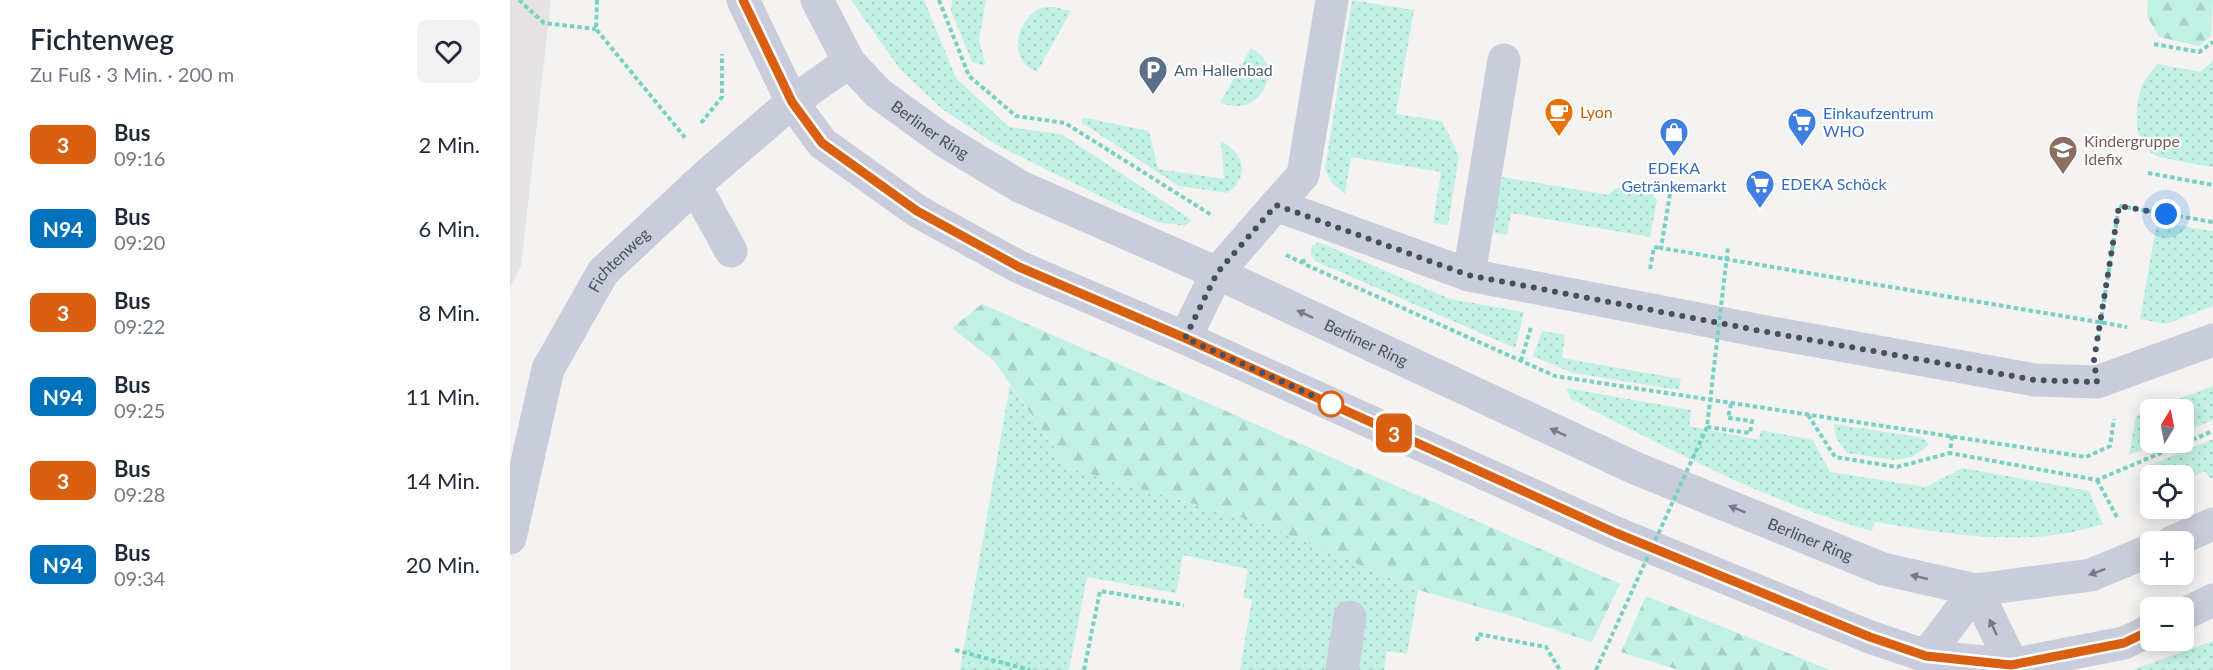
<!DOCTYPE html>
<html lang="de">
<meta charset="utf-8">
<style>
body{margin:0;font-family:Lato,sans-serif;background:#f2f2f3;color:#1f2937;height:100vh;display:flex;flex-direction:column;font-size:22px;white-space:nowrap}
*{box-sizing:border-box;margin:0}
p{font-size:20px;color:#747a83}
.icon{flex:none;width:33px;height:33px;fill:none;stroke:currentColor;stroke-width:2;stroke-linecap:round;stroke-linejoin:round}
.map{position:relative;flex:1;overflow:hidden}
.side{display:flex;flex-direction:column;background:#fff;width:510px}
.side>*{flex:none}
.badge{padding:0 12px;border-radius:9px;font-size:21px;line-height:39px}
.needle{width:39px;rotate:10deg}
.buttons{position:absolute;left:1630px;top:399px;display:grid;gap:12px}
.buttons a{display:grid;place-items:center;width:54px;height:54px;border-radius:9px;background:#fff;box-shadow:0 3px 15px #0003;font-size:30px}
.you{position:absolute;width:30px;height:30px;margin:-15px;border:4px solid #fff;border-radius:50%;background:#1a73e8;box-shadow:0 0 0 9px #1a73e833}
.map>.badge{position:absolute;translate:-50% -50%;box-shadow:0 0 0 3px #fff}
.round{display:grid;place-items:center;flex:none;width:63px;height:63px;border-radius:9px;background:#f2f2f3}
.summary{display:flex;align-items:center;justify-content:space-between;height:102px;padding:0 30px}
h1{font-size:28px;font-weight:600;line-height:45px}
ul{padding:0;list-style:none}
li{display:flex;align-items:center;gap:18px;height:84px;padding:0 30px}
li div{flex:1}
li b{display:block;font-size:22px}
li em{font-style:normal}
li .badge{min-width:66px;font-weight:700;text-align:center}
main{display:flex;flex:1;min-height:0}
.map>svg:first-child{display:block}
.education{fill:#e5e3e4}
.grass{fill:url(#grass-dots)}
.forest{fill:url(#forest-firs)}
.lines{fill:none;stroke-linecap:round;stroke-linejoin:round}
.path{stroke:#77d1c3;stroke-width:4;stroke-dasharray:4.5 3;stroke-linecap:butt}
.minor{stroke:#c9ccda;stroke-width:33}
.path-bridge{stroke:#77d1c3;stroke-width:4;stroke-dasharray:4.5 3;stroke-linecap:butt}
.oneway{fill:#76798b}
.line-casing{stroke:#fff;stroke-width:14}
.line{stroke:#d96013;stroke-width:9}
.walk{stroke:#494d60;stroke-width:6;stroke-dasharray:0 10.8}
.stop-dot{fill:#fff;stroke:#d96013;stroke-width:3}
.labels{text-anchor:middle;stroke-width:4.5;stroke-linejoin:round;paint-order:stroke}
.service-label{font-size:16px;fill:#4e5e75;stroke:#fff;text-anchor:start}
.food-label{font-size:16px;fill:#c56008;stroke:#fff;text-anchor:start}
.shop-label{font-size:16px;fill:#366cbe;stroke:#fff;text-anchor:start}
.street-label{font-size:16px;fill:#494d60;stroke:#fff}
.education-label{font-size:16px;fill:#785e54;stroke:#fff;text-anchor:start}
</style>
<main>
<section class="side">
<div class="summary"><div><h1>Fichtenweg</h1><p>Zu Fuß · 3 Min. · 200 m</p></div><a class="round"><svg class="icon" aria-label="heart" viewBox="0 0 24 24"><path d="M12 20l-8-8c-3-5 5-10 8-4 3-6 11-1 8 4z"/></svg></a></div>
<ul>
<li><span class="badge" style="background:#d96013;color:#fff">3</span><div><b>Bus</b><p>09:16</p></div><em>2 Min.</em></li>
<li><span class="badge" style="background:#0072bc;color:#fff">N94</span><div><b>Bus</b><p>09:20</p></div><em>6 Min.</em></li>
<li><span class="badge" style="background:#d96013;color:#fff">3</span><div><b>Bus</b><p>09:22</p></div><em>8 Min.</em></li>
<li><span class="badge" style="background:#0072bc;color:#fff">N94</span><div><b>Bus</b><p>09:25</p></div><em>11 Min.</em></li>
<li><span class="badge" style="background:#d96013;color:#fff">3</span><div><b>Bus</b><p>09:28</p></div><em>14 Min.</em></li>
<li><span class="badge" style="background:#0072bc;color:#fff">N94</span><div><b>Bus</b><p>09:34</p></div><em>20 Min.</em></li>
</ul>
</section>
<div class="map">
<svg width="1703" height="670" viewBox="0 0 1703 670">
<defs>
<pattern id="grass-dots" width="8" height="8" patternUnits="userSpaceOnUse" patternTransform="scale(1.5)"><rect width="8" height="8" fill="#c1f1e4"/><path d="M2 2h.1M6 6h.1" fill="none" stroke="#a7d0c6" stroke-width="1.8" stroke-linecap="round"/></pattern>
<pattern id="forest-firs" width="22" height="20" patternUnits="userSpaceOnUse" patternTransform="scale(1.5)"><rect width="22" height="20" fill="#c1f1e4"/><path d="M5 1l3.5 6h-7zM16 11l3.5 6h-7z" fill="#a7d0c6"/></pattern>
</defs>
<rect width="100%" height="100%" fill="#f4f3f2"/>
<path class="education" d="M 0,0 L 41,0 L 11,266 L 0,289 Z"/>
<path class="grass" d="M 341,0 L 414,0 L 446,78 L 499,127 L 551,134 L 682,220 L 675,226 L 648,222 L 610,206 L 485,144 L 432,109 L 390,69 Z
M 442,0 L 476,0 L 469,40 L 475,63 L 473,65 L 462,62 L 441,11 Z
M 842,0 L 904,10 L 886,114 L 932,121 L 949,156 L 938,225 L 923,223 L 931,172 L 841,157 L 835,194 L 822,183 L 815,169 Z
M 544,7 L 561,11 L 527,72 C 524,70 518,68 515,64 C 500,48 511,17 530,8 C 534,7 540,7 544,7 Z
M 741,48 C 746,51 752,55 755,61 C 764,75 753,98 738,104 C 729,108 719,105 710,103 Z
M 1703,61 L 1703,167 C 1691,165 1651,159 1643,154 C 1621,142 1625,102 1633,84 C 1636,77 1643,70 1647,64 L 1690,72 Z
M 576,118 L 639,131 L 648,169 L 714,179 L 711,141 C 735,154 740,176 718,193 L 669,186 L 572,123 L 572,119 Z
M 993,177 L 1098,195 L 1106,188 L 1141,193 L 1147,200 L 1140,237 L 1001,213 L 997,235 L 985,233 L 980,224 L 988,181 Z
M 1647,222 L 1703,231 L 1703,306 L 1656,324 L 1630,319 Z
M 809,242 L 940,299 L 1014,312 L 1005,348 L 805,261 L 801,254 L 802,246 Z
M 1032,331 L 1055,335 L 1052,358 L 1171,379 L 1169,390 L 1063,373 L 1023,356 Z
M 500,385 L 559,468 L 754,524 L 908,590 L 897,654 L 877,651 L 874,670 L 730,670 L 742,600 L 733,598 L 738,569 L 673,555 L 666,593 L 577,577 L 559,670 L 450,670 Z
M 1703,386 L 1703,420 L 1674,432 L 1674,410 L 1642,409 Z
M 1056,388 L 1181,410 L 1179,426 L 1249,440 L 1251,430 L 1303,440 L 1320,472 L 1415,487 L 1453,468 L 1579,491 L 1593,524 C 1516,549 1442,534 1365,522 L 1362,531 C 1256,502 1158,448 1061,399 Z
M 1641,410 L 1641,442 L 1649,443 L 1619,455 L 1626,416 Z
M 1324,424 L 1414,438 L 1419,445 L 1402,457 L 1384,460 L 1337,453 L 1326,438 Z
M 1703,439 L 1703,477 L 1700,479 L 1695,471 L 1674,481 L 1674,476 L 1641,477 L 1635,474 L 1638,466 Z
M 1703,641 L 1703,670 L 1622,670 Z"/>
<path class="forest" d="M 1638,0 L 1703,0 L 1701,36 L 1689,46 L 1649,37 L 1637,16 Z
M 472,304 L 1110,584 L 1082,642 L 1009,618 L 908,590 L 754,524 L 559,468 L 484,361 L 442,328 Z
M 1136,596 L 1320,670 L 1169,670 L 1111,652 Z"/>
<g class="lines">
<path class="path" d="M 9,0 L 34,23 L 86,29
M 87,0 L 86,29 L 177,140
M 429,0 L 459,76 L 506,116 L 555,123 L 703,216
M 1644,44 L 1689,52 L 1703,42
M 191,123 L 212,97 L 212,54
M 1638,173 L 1703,185
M 1160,194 L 1151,248 L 1617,327
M 776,255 L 793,263
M 793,259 L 794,264 L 1045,376 L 1576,457 L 1600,446 L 1604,419
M 1140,269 L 1144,247 L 1151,248
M 1588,339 L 1609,206 L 1703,222
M 1011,361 L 1021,327
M 1298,415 L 1325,457 L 1387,467 L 1440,453
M 1197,427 L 1240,433 L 1242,421 L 1218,418 L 1221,404
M 1442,436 L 1440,453 L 1587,480 L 1703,431
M 1587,480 L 1608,519
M 967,641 L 968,634 L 1036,647 L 1050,670
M 445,650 L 520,670
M 574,670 L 590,591 L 674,605"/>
<g class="minor">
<path d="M 233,0 L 282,102 L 312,143 L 407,211 L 509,267 L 675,338 L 1106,533 L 1360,637 L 1416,656 L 1501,665 L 1614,643 L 1641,630"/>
<path id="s1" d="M 307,0 L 339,62 L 368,93 L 433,140 L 511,187 L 707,273 L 1125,468 L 1373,569 L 1466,590 L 1581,575 L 1641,550"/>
<path d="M 185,186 L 221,251"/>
<path d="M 766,205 L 793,175 L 822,0"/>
<path d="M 959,275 L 994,60"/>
<path d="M 675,338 L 707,273 L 766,205 L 959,275 L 1251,331 L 1525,380 L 1587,382 L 1703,340"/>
<path id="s2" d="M 0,538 L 38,369 L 93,272 L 198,174 L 282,102 L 339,62"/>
<path d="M 1662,542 L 1703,524"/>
<path d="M 1466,590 L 1505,670"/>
<path d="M 1674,614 L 1703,600"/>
<path d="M 1416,656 L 1466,590"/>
<path d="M 832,670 L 840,617"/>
</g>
<path class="path-bridge" d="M 1086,670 L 1197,427 L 1218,247"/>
</g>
<defs><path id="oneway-solid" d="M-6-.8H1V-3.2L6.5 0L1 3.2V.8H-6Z" transform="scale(1.5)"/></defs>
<g class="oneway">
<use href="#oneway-solid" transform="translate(795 314) rotate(-155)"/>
<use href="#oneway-solid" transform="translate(1048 432) rotate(-155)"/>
<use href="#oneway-solid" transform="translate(1227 509) rotate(-158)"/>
<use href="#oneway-solid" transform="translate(1587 572) rotate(160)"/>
<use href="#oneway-solid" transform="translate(1409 577) rotate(-167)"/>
<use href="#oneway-solid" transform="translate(1483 627) rotate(-115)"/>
</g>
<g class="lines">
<g class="line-casing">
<path id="line" d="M 233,0 L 282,102 L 312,143 L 407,211 L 509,267 L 675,338 L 1106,533 L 1360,637 L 1416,656 L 1501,665 L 1614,643 L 1641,630"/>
</g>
<use href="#line" class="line"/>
<path class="walk" d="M 821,404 L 826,406 L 675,338 L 707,273 L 766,205 L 958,275 L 1251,331 L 1525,380 L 1587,382 L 1584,360 L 1609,206 L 1656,214"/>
</g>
<defs>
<g id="parking-pin" transform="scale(1.5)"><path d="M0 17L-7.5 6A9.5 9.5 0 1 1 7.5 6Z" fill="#5c6f8a" stroke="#fff"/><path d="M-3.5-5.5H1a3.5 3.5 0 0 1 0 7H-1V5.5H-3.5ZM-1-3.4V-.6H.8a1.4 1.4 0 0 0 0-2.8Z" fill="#fff"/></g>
<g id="cafe-pin" transform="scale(1.5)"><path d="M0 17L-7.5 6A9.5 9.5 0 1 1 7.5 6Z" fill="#e8710a" stroke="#fff"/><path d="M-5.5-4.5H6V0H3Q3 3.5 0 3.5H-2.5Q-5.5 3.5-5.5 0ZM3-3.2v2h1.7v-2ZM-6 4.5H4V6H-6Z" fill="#fff"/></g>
<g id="supermarket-pin" transform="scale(1.5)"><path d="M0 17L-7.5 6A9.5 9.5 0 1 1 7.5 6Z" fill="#3f7fe0" stroke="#fff"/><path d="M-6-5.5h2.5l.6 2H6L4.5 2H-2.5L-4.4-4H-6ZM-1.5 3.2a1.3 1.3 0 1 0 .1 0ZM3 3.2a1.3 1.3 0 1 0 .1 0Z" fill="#fff"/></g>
<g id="shop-pin" transform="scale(1.5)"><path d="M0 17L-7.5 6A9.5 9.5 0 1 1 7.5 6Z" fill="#3f7fe0" stroke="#fff"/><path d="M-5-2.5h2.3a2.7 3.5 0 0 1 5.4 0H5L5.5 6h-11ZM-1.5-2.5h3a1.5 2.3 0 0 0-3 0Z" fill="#fff"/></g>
<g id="school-pin" transform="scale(1.5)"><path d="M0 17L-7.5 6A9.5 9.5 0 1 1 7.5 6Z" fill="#8d6e63" stroke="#fff"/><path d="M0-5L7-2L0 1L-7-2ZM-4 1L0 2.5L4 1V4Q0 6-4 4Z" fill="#fff"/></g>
</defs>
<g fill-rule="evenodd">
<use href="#parking-pin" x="643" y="70"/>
<use href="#cafe-pin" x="1049" y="112"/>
<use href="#supermarket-pin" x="1292" y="122"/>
<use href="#shop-pin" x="1164" y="132"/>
<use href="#school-pin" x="1553" y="150"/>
<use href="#supermarket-pin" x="1250" y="184"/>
</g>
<circle class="stop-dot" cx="821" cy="404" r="12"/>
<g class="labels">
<g class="service-label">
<text x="664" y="76">Am Hallenbad</text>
</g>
<g class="food-label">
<text x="1070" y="118">Lyon</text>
</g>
<g class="shop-label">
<text x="1313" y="119">Einkaufzentrum<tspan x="1313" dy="18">WHO</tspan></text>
<text x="1164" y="174" text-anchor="middle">EDEKA<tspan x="1164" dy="18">Getränkemarkt</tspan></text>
<text x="1271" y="190">EDEKA Schöck</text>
</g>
<g class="street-label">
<text dy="6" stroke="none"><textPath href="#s1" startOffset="176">Berliner Ring</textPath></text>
<text dy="6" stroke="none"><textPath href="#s2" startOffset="304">Fichtenweg</textPath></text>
<text dy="6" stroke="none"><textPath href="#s1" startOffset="662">Berliner Ring</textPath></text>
<text dy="6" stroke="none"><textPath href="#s1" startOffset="1148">Berliner Ring</textPath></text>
</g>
<g class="education-label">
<text x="1574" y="147">Kindergruppe<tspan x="1574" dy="18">Idefix</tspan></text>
</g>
</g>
</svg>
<div class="buttons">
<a><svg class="needle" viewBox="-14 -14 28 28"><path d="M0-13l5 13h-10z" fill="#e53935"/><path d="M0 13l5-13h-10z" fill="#747a83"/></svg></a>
<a><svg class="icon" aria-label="locate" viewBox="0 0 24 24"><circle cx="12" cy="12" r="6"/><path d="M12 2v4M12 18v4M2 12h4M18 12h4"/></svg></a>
<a>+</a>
<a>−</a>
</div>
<div class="you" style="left:1656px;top:214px"></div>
<b class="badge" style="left:884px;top:433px;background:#d96013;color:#fff">3</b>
</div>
</main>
